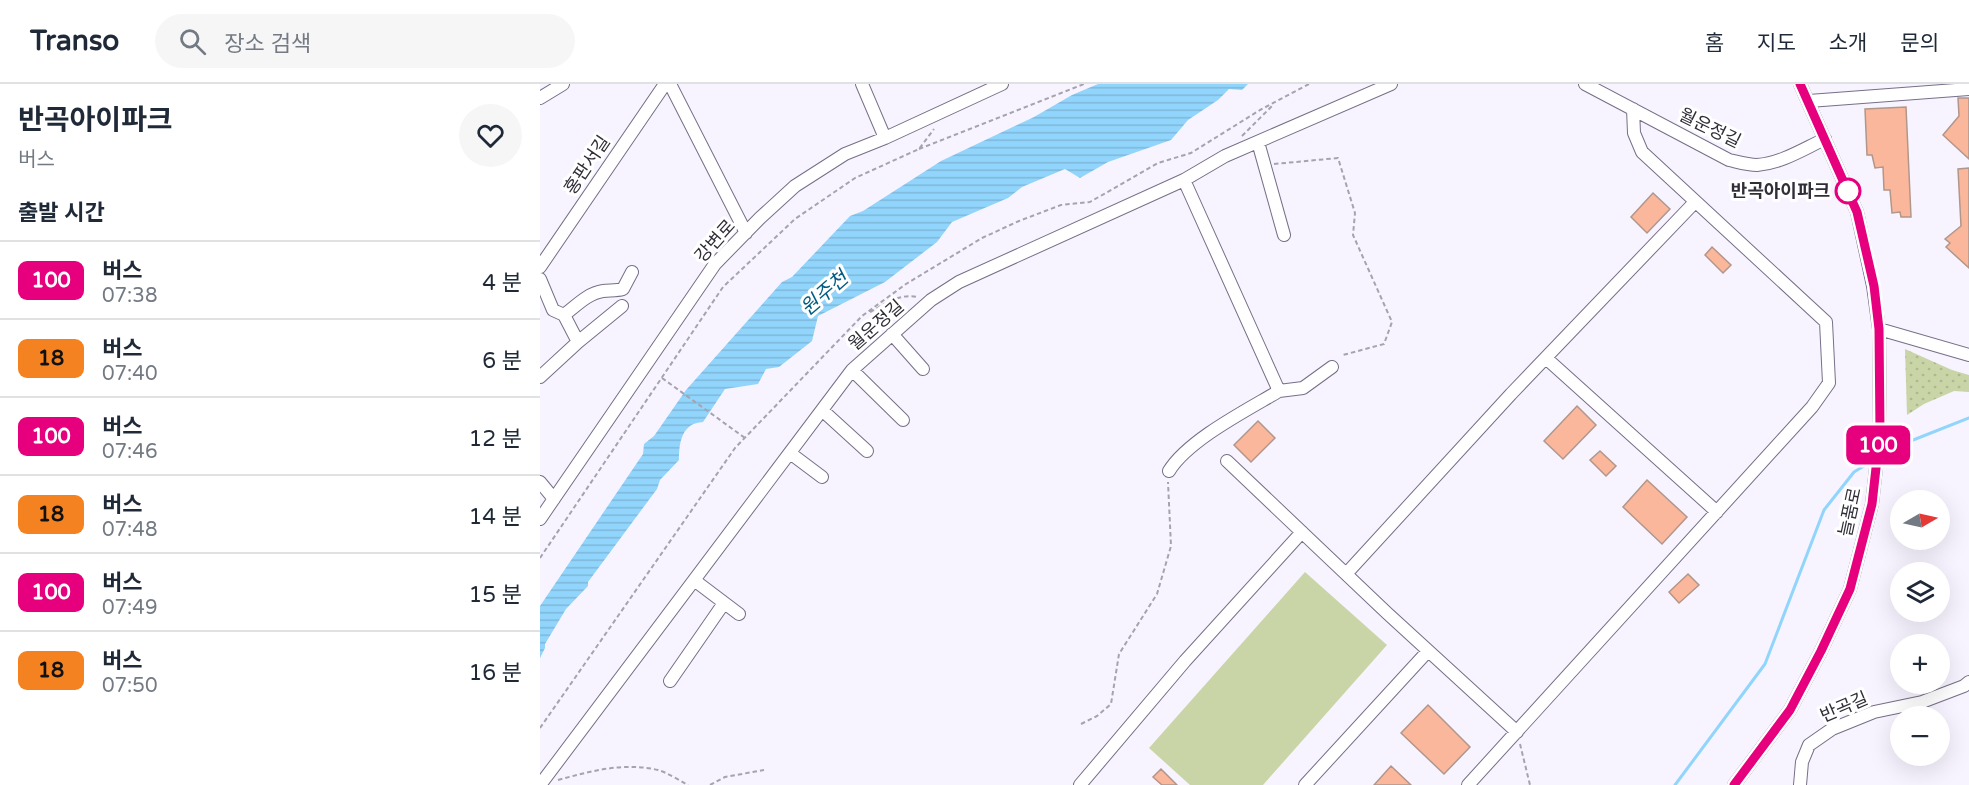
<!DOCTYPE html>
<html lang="ko">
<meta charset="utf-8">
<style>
body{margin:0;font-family:"Varela Round","Noto Sans KR",sans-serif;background:#f6f6f7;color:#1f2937;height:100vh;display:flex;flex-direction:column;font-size:22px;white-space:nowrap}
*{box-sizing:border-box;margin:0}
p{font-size:20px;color:#747a83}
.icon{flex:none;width:33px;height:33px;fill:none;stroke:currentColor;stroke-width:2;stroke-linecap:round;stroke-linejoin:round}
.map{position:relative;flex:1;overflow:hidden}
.sheet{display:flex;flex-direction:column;background:#fff;width:540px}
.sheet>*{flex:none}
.badge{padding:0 12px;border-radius:9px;font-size:21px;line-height:39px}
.needle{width:39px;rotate:81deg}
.fabs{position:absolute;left:1350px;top:406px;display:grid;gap:12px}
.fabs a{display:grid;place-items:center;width:60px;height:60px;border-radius:50%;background:#fff;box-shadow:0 6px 24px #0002;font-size:30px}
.map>.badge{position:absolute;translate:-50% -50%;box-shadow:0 0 0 3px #fff}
h2{padding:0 18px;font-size:22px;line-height:54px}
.round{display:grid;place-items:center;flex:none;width:63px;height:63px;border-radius:32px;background:#f6f6f7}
.headline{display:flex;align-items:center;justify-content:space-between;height:102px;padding:0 18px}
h1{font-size:28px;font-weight:700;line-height:45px}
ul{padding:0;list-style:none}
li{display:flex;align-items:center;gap:18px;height:78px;padding:0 18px;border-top:2px solid #e0e1e3}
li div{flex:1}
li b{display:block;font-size:22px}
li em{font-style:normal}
li .badge{min-width:66px;font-weight:700;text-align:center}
header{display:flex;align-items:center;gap:36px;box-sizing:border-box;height:84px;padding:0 30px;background:#fff;border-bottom:2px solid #e0e1e3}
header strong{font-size:28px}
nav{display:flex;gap:33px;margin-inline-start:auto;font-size:21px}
.search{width:420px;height:54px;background:#f6f6f7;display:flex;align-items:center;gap:15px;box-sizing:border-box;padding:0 21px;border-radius:33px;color:#747a83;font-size:22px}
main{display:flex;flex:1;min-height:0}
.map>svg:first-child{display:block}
.park{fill:url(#park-dots)}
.pitch{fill:#c9d5a7}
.water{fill:url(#water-rules)}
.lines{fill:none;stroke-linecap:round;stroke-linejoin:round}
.stream{stroke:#91d5fc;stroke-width:3}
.building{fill:#fbb79c;stroke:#b1968b;stroke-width:1.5}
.minor-casing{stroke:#766f87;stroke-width:14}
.path{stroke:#a6a3ae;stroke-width:2;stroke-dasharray:4.5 3;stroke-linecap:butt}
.minor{stroke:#fff;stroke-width:12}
.line-casing{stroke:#fff;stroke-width:14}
.line{stroke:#e6007e;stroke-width:9}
.stop-dot{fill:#fff;stroke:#e6007e;stroke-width:3}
.labels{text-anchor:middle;stroke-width:6;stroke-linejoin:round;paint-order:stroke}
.street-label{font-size:18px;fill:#312e38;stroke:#fff}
.stop-label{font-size:18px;font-weight:bold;fill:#312e38;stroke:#fff;text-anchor:end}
.water-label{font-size:20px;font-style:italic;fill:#025d82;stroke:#fff}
</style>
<header>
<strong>Transo</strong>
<div class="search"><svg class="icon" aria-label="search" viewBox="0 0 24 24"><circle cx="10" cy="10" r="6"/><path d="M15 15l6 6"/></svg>장소 검색</div>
<nav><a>홈</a><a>지도</a><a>소개</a><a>문의</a></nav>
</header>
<main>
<section class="sheet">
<div class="headline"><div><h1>반곡아이파크</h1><p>버스</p></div><a class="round"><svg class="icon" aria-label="heart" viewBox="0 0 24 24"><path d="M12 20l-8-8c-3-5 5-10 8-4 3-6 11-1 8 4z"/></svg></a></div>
<h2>출발 시간</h2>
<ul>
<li><span class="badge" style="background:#e6007e;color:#fff">100</span><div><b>버스</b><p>07:38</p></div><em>4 분</em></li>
<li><span class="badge" style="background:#f58220;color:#111">18</span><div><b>버스</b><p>07:40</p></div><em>6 분</em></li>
<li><span class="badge" style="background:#e6007e;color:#fff">100</span><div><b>버스</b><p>07:46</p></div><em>12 분</em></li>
<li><span class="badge" style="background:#f58220;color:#111">18</span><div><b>버스</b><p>07:48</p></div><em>14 분</em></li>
<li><span class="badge" style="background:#e6007e;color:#fff">100</span><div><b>버스</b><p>07:49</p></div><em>15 분</em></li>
<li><span class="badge" style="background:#f58220;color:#111">18</span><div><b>버스</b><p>07:50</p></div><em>16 분</em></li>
</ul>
</section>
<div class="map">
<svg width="1429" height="701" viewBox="0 0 1429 701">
<defs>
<pattern id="park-dots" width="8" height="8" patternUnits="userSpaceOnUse" patternTransform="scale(1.5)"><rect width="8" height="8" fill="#c9d5a7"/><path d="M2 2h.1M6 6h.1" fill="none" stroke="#adb790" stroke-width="1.8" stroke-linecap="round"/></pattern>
<pattern id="water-rules" width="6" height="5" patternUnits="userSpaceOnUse" patternTransform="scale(1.5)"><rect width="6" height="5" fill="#91d5fc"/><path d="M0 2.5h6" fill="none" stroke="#7eb7d9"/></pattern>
</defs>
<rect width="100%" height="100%" fill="#f7f4ff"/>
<path class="park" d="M 1365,265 L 1412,286 L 1429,291 L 1429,308 L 1414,307 L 1384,320 L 1367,331 Z"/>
<path class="pitch" d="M 765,488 L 847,561 L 723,701 L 650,701 L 609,664 Z"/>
<path class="water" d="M 558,0 L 708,0 L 702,6 L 689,5 L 678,16 L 648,36 L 631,56 L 568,78 L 540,94 L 525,85 L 482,103 L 468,114 L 412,138 L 397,158 L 345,198 L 278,232 L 272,257 L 239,283 L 226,285 L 218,300 L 185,305 L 163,338 C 142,339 139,358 139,376 L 120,396 L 117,405 L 48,498 L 48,502 L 26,525 L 5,560 L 5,564 L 0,574 L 0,522 L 103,370 L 104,360 L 114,352 L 146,306 L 242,198 L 252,193 L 310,132 L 323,127 L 401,77 L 494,33 L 532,11 Z"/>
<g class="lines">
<path class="stream" d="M 1341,372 L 1358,362 L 1429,334
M 1135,701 L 1225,580 L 1284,426 L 1314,388 L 1332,377"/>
</g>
<path class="building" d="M 1418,14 L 1429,14 L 1429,75 L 1403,51 L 1419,32 Z
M 1366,23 L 1371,133 L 1361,133 L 1360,128 L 1352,129 L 1350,106 L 1344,106 L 1343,83 L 1335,84 L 1332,71 L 1327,71 L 1325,25 Z
M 1429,84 L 1429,184 L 1406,163 L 1410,159 L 1405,155 L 1421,142 L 1418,85 Z
M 1113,109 L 1130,125 L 1107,149 L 1091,133 Z
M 1172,163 L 1191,181 L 1183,189 L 1165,171 Z
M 1037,322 L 1056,341 L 1023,375 L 1004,357 Z
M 718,337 L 735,354 L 711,378 L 694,361 Z
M 1060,367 L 1076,382 L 1066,392 L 1050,376 Z
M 1107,396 L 1147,433 L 1122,460 L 1083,423 Z
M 1148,490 L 1159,501 L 1139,519 L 1129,508 Z
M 888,621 L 930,663 L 904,690 L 861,649 Z
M 851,682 L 871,701 L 834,701 Z
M 621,685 L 637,701 L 622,701 L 613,693 Z"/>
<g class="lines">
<g class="minor-casing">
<path id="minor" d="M 130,0 L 206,149
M 322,0 L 345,54
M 1045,0 L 1189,76 C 1198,78 1208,81 1217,81 C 1242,79 1263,65 1285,55
M 0,14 L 23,0
M 1269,17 L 1429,5
M 718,58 L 744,151
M 0,183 L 125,0
M 0,195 L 13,226 L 24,231 L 38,258
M 24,231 C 36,222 48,209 63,207 C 69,206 76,207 83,205 L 92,188
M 1339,245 L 1429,271
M 352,250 L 383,285
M 1007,275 L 1177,428
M 312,286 L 363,336
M 0,293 L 38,258 L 82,222
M 739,307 L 763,304 L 792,283
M 282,326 L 327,367
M 250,369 L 282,393
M 687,377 L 847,529 L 977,648
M 629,387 C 648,356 707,326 739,307 L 644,96
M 0,398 L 14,415
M 0,435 L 175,180 L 220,134 L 255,102 L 305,70 L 345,54 L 462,0
M 806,490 L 971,310 L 1155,118
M 154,496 L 199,530
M 130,597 L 184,519
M 0,701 L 312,286 L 391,216 L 419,198 L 644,96 L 685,72 L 851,0
M 540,701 L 645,577 L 762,448
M 765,701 L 888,567
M 928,701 L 1272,323 L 1289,299 L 1286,238 L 1102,68 L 1094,49 L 1093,25
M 1194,701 L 1250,626 L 1281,567 L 1310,505 L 1332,420 L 1340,348 L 1339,245 L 1333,202 L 1317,128 L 1260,0
M 1260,701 L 1262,678 L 1269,661 L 1292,645 L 1334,628 L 1382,618 L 1424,602 L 1429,598"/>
</g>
<path class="path" d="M 702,52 L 732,22
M 379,65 L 544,0
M 734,80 L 798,74 L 815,129 L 813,151 L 852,238 L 844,260 L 803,271
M 330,228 C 345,220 360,209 377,213
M 122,294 L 205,354
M 0,474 L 183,203 L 255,135 L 315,94 L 379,65 L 394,45
M 541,640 L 557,632 L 571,620 L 579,570 L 617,510 L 631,462 L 628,398
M 0,644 L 195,364 L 322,232 L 366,200 L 442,154 L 479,137 L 521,121 L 550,118 L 618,79 L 651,69 L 720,26 L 769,0
M 980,660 L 990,701
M 18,696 C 51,687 84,678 118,686 C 128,689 139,696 148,701
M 170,701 L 185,693 L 224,686"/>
<use href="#minor" class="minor"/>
</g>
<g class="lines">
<g class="line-casing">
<path id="line" d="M 1194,701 L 1250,626 L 1281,567 L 1310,505 L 1332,420 L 1340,348 L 1339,245 L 1334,202 L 1317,128 L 1260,0"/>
</g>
<use href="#line" class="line"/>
</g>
<circle class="stop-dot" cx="1308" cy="107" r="12"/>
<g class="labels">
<g class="street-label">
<text transform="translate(1170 44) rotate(26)" y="6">월운정길</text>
<text transform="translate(47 81) rotate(-56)" y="6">홍판서길</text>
<text transform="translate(175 157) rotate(-48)" y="6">강변로</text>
<text transform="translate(336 241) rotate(-41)" y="6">월운정길</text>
<text transform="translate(1310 428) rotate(-78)" y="6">늘품로</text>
<text transform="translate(1304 623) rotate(-23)" y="6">반곡길</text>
</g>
<g class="stop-label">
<text x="1290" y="113">반곡아이파크</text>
</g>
<g class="water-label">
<text transform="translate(284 209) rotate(-41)" y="7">원주천</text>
</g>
</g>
</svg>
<div class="fabs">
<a><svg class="needle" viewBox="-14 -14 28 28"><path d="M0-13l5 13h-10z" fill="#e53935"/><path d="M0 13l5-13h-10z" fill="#747a83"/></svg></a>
<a><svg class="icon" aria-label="layers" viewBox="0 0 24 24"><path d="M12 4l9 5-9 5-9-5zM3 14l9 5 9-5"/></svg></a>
<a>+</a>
<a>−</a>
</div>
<b class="badge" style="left:1338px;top:361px;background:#e6007e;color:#fff">100</b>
</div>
</main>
